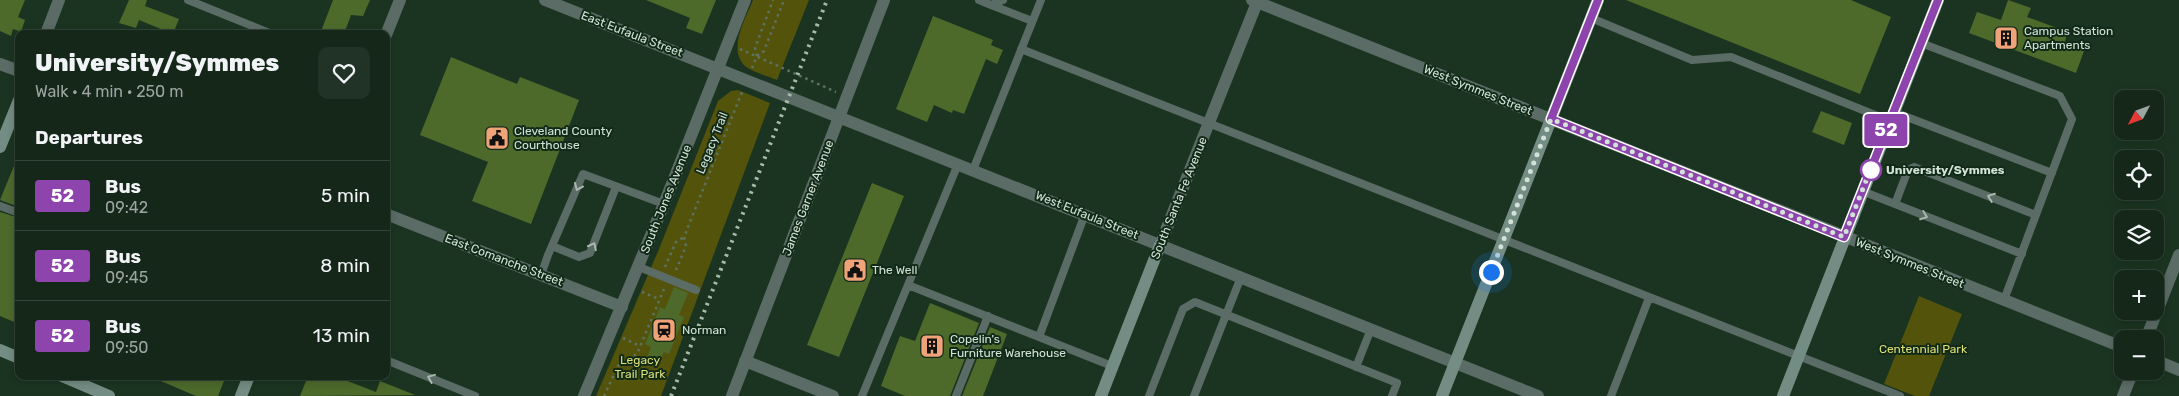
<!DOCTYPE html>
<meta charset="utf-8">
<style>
body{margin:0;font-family:Rubik,sans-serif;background:#213326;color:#f1f3f6;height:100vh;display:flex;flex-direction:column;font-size:19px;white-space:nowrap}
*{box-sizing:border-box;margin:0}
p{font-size:16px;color:#9da5a2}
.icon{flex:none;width:28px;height:28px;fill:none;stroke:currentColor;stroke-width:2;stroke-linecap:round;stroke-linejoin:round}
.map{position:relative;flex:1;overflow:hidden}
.sheet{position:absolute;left:15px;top:30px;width:375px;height:350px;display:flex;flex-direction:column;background:#142719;border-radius:10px;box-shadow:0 2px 8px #0003,0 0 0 1px #334438}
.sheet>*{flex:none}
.badge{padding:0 10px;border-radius:4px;font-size:18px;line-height:32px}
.needle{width:32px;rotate:229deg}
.buttons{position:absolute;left:2114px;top:90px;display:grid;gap:10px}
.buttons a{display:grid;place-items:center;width:50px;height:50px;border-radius:10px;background:#142719;box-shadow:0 2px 8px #0003,0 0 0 1px #334438;font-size:25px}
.you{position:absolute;width:25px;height:25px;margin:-12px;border:4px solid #fff;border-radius:50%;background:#1a73e8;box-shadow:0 0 0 8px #1a73e833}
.map>.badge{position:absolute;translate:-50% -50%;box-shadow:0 0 0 2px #fff}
h2{padding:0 20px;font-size:19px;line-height:45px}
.round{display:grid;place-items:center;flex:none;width:52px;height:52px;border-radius:10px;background:#213326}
.headline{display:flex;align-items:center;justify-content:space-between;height:85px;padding:0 20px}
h1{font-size:24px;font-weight:800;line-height:38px}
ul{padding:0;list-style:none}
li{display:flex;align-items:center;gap:15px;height:70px;padding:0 20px;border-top:1px solid #334438}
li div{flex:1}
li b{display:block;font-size:19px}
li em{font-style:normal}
li .badge{min-width:55px;font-weight:700;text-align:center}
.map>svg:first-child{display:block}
.green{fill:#53530b}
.building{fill:#4d6a2b}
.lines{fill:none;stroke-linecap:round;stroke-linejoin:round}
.path{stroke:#5d7362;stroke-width:2.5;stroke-dasharray:2.5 4;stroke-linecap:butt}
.lane{stroke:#5b6b65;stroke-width:8}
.street{stroke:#5b6b65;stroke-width:12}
.secondary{stroke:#748d84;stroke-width:12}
.rail{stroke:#a9baad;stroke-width:4;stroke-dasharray:2.5 5;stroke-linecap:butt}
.oneway{stroke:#a9b8ae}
.line-casing{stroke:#fff;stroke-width:11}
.line{stroke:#8e44ad;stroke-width:8}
.walk{stroke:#d3e2d6;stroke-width:5;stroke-dasharray:0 9}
.stop-dot{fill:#fff;stroke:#8e44ad;stroke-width:2.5}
.labels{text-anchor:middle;stroke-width:4;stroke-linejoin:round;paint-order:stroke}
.poi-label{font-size:12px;fill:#d3e2d6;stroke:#112a18;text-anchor:start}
.street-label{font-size:12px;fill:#d3e2d6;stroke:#112a18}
.stop-label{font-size:12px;font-weight:bold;fill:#d3e2d6;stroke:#112a18;text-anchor:start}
.park-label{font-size:12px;fill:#dddf77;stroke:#112a18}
</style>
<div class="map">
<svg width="2179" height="396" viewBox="0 0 2179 396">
<rect width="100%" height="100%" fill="#1b3421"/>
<path class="green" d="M 753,0 L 809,0 L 777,80 C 768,76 752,72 745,66 C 727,49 746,18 753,0 Z
M 738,90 L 770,103 L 661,396 L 596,396 L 659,249 L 718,101 L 731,91 Z
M 1919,296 L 1962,314 L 1929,396 L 1915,396 L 1884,384 Z"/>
<path class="building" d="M 0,0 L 25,0 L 18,17 L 25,20 L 21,32 L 13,29 L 11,36 L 0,31 Z
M 129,0 L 147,0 L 145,6 L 179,19 L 173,34 L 139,20 L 136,28 L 119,23 Z
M 333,0 L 370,0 L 363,16 L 351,15 L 344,34 L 320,34 Z
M 646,0 L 716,0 L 702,34 L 686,28 L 690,18 Z
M 1626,0 L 1851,0 L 1891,17 L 1860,94 Z
M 2008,0 L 2031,8 L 2027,17 L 2068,32 L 2064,44 L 2084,51 L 2076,73 L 1969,33 L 1977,12 L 2001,20 Z
M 933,16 L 993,40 L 991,45 L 1003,50 L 997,64 L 986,59 L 964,114 L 953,110 L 952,113 L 934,105 L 927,122 L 896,109 Z
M 451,57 L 517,84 L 520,77 L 579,100 L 531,224 L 472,201 L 488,162 L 420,135 Z
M 1821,111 L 1852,123 L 1844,145 L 1812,132 Z
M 18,156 L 19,156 L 19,207 L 0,200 Z
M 872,183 L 904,196 L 839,357 L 807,345 Z
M 0,212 L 19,218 L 19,324 L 0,316 Z
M 674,287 L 688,293 L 679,315 L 684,317 L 669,354 L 664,352 L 658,365 L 646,360 L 651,347 L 645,344 L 660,307 L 665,309 Z
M 930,303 L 979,323 L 950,396 L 905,396 L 881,386 L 900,336 L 915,341 Z
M 990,327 L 1007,334 L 983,396 L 962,396 Z
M 149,376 L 226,376 L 218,396 L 196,396 Z
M 308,376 L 346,376 L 345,380 L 376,392 L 380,381 L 415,395 L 300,396 Z"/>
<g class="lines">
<path class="path" d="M 740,49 L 836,92
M 757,56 L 755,48 L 773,0
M 752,68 L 757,56 L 764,51 L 784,0
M 665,267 L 676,242 L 684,237
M 676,270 L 686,246 L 684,237 L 742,92
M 642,292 L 659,299
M 623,338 L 640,346
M 604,396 L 618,366 L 637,354 L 664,289"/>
<path class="lane" d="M 188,0 L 272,34
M 979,0 L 991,5 L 1003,0
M 991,5 L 1032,21
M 1591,18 L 1692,60 L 1731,57 L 1890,121
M 1921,43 L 2060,96 L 2072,119 L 2004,300
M 1021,49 L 1900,396
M 1894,112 L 2052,173
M 973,170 L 1041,0
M 1862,191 L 2022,254
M 1895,204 L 1908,170 L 1914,167 L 2036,215
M 0,206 L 19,213
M 552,246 L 579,257 L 590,253 L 616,187
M 639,267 L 696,290
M 541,275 L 548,255 L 583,174 L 664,204
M 908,285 L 1112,366
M 1039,337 L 1085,214
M 386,360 L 475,396
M 1356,367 L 1371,329
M 862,396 L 958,164
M 956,396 L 988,316
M 1149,396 L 1183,309 L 1195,302 L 1397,383 L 1392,396
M 1194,396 L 1241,277
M 1611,396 L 1649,298"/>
<path class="street" d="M 545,0 L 1538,396
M 1252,0 L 2122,347
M 46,34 L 59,0
M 386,35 L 400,0
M 0,64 L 19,71
M 386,214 L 622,307
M 1160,245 L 1258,0
M 2146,339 L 2179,255
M 2155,360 L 2179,370
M 745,361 L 833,396
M 584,396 L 664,204 L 745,0
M 732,396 L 884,0
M 2123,396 L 2133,371"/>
<path class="secondary" d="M 0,147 L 19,100
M 0,350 L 19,358
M 62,376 L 109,396
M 241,396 L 249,376
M 1101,396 L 1160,245
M 1442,396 L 1598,0
M 1783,396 L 1938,0"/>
<path class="rail" d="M 671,396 L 827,0"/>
</g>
<defs><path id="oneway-chevron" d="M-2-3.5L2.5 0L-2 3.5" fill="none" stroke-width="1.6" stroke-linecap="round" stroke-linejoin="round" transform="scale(1.25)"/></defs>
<g class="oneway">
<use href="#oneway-chevron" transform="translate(578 187) rotate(114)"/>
<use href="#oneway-chevron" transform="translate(1991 197) rotate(-159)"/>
<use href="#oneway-chevron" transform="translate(1924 216) rotate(21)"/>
<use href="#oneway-chevron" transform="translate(593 246) rotate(-63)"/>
<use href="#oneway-chevron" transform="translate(431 378) rotate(-158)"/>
</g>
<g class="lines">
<g class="line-casing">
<path id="line" d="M 1598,0 L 1551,119 L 1844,237 L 1938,0"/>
</g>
<use href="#line" class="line"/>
<path class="walk" d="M 1491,272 L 1551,119 L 1844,237 L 1871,168 L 1871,170"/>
</g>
<defs>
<g id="building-square" transform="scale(1.25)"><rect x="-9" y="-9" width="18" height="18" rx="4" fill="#f0a279" stroke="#112a18"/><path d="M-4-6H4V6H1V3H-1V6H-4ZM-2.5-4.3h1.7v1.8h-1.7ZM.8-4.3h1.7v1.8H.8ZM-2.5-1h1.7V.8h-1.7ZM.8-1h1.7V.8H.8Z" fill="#111"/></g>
<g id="civic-square" transform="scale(1.25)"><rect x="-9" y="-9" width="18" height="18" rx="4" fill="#f0a279" stroke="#112a18"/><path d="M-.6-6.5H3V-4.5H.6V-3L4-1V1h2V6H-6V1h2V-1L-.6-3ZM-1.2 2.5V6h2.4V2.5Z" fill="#111"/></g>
<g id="station-square" transform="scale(1.25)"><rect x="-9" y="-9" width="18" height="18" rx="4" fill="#f0a279" stroke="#112a18"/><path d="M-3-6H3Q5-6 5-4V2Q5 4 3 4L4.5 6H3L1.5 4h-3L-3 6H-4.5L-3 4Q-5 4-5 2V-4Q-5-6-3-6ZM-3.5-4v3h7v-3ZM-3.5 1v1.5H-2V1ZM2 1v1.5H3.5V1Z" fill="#111"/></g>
</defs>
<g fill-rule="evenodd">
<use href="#building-square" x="2006" y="38"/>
<use href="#civic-square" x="497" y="138"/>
<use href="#civic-square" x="855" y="270"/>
<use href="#station-square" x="664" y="330"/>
<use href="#building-square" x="932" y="346"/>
</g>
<circle class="stop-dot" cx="1871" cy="170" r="10"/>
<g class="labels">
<g class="poi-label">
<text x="2024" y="35">Campus Station<tspan x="2024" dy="14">Apartments</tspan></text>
<text x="514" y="135">Cleveland County<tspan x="514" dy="14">Courthouse</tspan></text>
<text x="872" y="274">The Well</text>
<text x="682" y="334">Norman</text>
<text x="950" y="343">Copelin's<tspan x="950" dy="14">Furniture Warehouse</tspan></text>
</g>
<g class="street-label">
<text transform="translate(632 34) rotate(21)" y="4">East Eufaula Street</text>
<text transform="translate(1478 90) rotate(22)" y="4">West Symmes Street</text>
<text transform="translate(712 143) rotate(-68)" y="4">Legacy Trail</text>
<text transform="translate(808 198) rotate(-69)" y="4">James Garner Avenue</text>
<text transform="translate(1179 198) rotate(-68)" y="4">South Santa Fe Avenue</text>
<text transform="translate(666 199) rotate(-68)" y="4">South Jones Avenue</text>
<text transform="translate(1087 215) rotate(22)" y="4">West Eufaula Street</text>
<text transform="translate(504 260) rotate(21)" y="4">East Comanche Street</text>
<text transform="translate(1910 263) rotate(22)" y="4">West Symmes Street</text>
</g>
<g class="stop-label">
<text x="1886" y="174">University/Symmes</text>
</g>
<g class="park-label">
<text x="1923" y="353">Centennial Park</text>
<text x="640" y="364">Legacy<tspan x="640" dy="14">Trail Park</tspan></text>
</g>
</g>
</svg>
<div class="buttons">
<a><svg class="needle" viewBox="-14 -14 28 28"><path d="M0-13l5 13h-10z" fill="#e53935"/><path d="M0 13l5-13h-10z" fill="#9da5a2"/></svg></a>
<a><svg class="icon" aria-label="locate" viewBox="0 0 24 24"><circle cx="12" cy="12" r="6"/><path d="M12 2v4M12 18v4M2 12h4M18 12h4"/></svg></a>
<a><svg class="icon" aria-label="layers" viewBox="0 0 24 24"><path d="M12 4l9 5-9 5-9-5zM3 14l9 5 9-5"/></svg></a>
<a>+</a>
<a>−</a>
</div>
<div class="you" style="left:1491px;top:272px"></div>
<b class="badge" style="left:1886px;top:130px;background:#8e44ad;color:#fff">52</b>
<section class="sheet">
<div class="headline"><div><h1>University/Symmes</h1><p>Walk · 4 min · 250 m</p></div><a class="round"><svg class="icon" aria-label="heart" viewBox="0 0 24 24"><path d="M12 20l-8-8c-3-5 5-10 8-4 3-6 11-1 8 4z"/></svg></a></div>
<h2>Departures</h2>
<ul>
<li><span class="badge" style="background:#8e44ad;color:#fff">52</span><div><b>Bus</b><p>09:42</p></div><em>5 min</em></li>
<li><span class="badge" style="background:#8e44ad;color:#fff">52</span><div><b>Bus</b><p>09:45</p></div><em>8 min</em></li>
<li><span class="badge" style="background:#8e44ad;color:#fff">52</span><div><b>Bus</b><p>09:50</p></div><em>13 min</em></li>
</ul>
</section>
</div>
